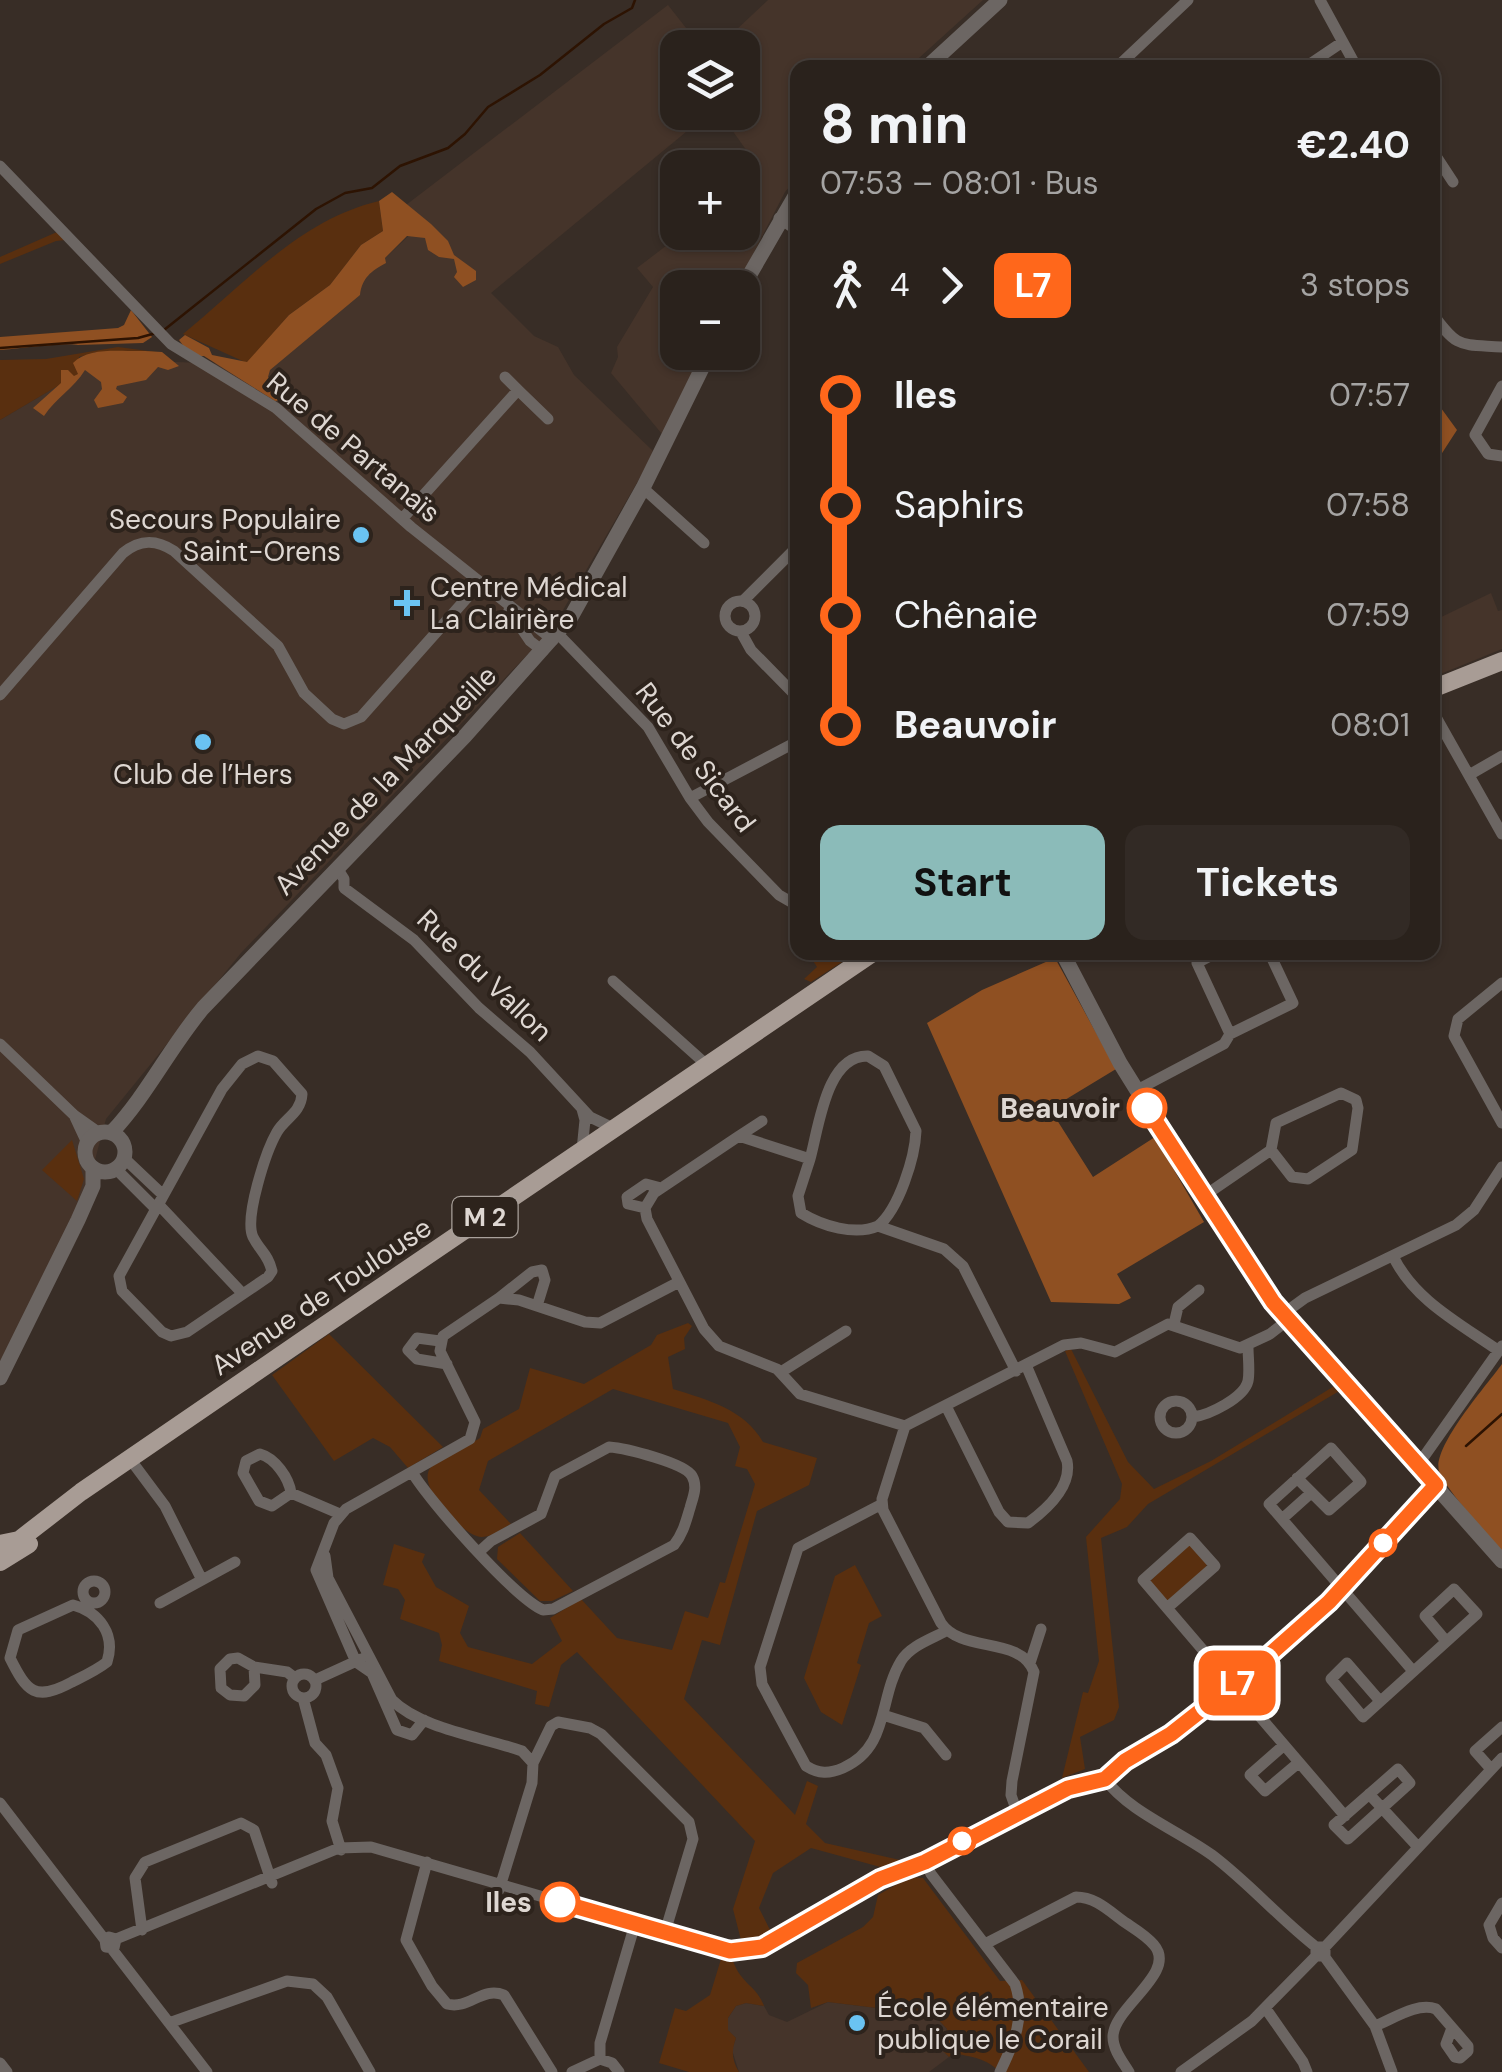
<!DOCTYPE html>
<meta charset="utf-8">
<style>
body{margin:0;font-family:"DM Sans",sans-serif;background:#322a25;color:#f1f3f6;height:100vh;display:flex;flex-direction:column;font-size:38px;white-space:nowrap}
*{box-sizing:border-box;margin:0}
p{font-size:32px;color:#a5a4a3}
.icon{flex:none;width:55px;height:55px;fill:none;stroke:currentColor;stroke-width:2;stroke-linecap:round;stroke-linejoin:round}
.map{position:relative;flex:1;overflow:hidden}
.panel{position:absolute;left:790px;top:60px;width:650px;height:900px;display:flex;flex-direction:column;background:#2a221c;border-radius:20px;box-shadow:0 2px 8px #0004,0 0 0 2px #463f3b}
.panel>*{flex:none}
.badge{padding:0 20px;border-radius:15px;font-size:35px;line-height:65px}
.controls{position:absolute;left:660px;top:30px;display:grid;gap:20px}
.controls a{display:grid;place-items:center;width:100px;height:100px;border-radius:20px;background:#2a221c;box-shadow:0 2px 8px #0004,0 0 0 2px #463f3b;font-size:50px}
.map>.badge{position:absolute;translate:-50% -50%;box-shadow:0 0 0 5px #fff}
.legs{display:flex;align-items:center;gap:15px;height:110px;padding:0 30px;font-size:32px}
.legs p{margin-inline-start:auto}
.overview{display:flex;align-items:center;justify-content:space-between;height:170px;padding:0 30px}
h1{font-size:55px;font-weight:700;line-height:75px}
.action{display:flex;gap:20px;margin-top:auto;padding:20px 30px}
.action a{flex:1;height:115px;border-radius:20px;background:#8bbbb9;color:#111;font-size:40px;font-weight:700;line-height:115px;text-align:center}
.action a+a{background:#322a25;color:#f1f3f6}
ul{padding:0 30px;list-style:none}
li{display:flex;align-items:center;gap:35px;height:110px;font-size:38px}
li i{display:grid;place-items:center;width:15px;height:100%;margin:0 12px;background:currentColor}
li i::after{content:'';width:25px;height:25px;margin:-12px;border:8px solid;border-radius:50%;background:#2a221c}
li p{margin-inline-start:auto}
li:first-child i{background:linear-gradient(#0000 50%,currentColor 0)}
li:last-child i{background:linear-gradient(currentColor 50%,#0000 0)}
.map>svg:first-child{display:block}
.built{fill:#45342a}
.green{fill:#592f0f}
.forest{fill:#8f5022}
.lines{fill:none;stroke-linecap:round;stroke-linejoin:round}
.stream{stroke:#2d1302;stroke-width:2.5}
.minor{stroke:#6c6663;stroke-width:11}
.tertiary{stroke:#6c6663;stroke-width:15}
.primary{stroke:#a89c95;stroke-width:18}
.line-1-casing{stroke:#fff;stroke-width:22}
.line-1{stroke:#ff671b;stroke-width:15}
.poi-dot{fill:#6ac3f2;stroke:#2d231c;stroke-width:4}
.stop-1-dot{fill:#fff;stroke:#ff671b;stroke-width:5}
.labels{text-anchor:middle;stroke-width:8;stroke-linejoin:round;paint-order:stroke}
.shield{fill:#2d231c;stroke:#a9a19b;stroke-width:2.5}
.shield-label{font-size:25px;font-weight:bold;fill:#ded7d2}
.street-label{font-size:28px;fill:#ded7d2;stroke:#2d231c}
.poi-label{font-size:28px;fill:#ded7d2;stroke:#2d231c;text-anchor:start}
.stop-label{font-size:28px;font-weight:bold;fill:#ded7d2;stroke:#2d231c;text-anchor:end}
</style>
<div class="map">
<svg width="1502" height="2072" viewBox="0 0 1502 2072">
<rect width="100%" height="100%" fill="#382d26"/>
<path class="built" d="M 768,0 L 983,0 L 909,67 L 798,68 L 797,178 L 785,192 L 736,287 L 678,288 L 678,352 L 703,353 L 662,434 L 611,373 L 618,357 L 617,347 L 653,287 L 637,268 L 683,233 L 742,232 L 743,186 L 761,171 L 720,113 L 742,112 L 742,48 L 718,47 Z
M 668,5 L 701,47 L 678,48 L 678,112 L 709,113 L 491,293 L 534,336 L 558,347 L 574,375 L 653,451 L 645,469 L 552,629 L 241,953 L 106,1119 L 82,1208 L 0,1361 L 0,420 L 103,359 L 272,366 L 421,224 L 406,205 Z
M 1491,593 L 1498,611 L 1502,610 L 1502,649 L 1433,677 L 1433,621 Z
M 828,2002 L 934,2015 L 947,2029 L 943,2050 L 949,2057 L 929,2072 L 739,2072 L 732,2050 L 736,2038 L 728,2031 L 728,2018 L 736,2006 L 746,2003 L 764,2006 L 769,2015 L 787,2022 Z"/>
<path class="green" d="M 379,201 L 383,231 L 361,245 L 330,285 L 289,315 L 247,363 L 183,334 C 245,284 299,220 379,201 Z
M 57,232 L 65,240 L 56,241 L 0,264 L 0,257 Z
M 118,347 L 156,352 L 96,352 L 79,357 L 78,374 L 0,420 L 0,360 L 46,359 Z
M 822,953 L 822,952 L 856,953 L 811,982 L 804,979 L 817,967 L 812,959 Z
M 72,1140 L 84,1179 L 77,1201 L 42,1170 Z
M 688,1323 L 692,1326 L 684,1338 L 685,1349 L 668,1357 L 673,1389 C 708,1400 744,1409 763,1442 L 817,1458 L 809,1485 L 757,1511 L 720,1645 L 702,1640 L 684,1699 L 795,1815 L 807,1781 L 818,1786 L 806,1824 L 825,1843 L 900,1860 L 884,1868 L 811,1848 L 773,1873 L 759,1908 L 771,1932 L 742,1944 L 733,1909 L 755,1841 L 577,1652 L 561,1665 L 549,1707 L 535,1704 L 537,1691 L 439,1661 L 442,1645 L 439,1633 L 400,1619 L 405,1600 L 398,1589 L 383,1585 L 394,1544 L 425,1554 L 422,1562 L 436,1587 L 469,1606 L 460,1633 L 468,1647 L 532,1664 L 562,1641 L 550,1618 L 581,1599 L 617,1638 L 672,1650 L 685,1611 L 708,1618 L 720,1582 L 725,1583 L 755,1484 L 747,1469 L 735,1466 L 740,1447 L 728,1423 L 613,1389 L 488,1461 L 479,1490 L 511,1524 C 502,1529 492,1537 482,1537 C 465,1538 414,1486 431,1467 C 442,1455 466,1447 480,1438 L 483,1429 L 519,1409 L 530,1368 L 584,1384 L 651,1345 L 657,1335 Z
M 329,1334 L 443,1447 L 408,1468 L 390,1447 L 373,1438 L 334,1461 L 272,1375 Z
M 1071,1349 L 1128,1462 L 1154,1489 L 1211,1461 L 1336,1385 L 1341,1390 L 1148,1504 L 1127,1527 L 1101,1538 L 1119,1707 L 1114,1720 L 1080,1737 L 1085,1769 L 1062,1778 L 1083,1692 L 1088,1693 L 1099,1661 L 1086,1537 L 1120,1499 L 1122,1484 L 1065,1351 Z
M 520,1533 L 573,1591 L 552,1601 L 540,1601 L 497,1559 L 498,1547 Z
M 1190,1544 L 1207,1563 L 1206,1568 L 1167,1601 L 1149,1582 Z
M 855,1565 L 882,1616 L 869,1623 L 857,1663 L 861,1665 L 842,1725 L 821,1712 L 804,1678 L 835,1576 Z
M 910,1877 L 923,1878 L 1000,1981 L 1022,1980 L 1089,2072 L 999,2072 C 988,2058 970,2057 954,2053 L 949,2057 L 942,2050 L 947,2029 L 934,2015 L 828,2002 L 811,2008 L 808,1985 L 796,1973 L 797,1963 L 863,1927 L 873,1917 L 878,1895 Z
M 721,1959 L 733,1961 C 741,1984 757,1986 764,2006 L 746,2003 L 736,2006 L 728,2018 L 728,2030 L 736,2038 C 731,2052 732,2060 739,2072 L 689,2072 L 659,2063 L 675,2008 L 686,2011 L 710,1995 Z"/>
<path class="forest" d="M 392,192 L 431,224 L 448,241 L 454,255 L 476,271 L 476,280 L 463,287 L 454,277 L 457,272 L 454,259 L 439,257 L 428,250 L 425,238 L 407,236 L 385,258 L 386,263 C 371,271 362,278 360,295 L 270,370 L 268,377 L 283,392 L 283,400 L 275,401 L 204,356 L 191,356 L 179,340 L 185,335 L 209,348 L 212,355 L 247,362 L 289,315 L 330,285 L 361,245 L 383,231 L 379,201 Z
M 131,310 L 152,337 L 143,343 L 78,345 C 67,342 16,349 0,350 L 0,337 L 118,328 L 124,325 Z
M 145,351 L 162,352 L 179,366 L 168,370 L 158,367 L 146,380 L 117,386 L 116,389 L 127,397 L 123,403 L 98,408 L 94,400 L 102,389 L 101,382 L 85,370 C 74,388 56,398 44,416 L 33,408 L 61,383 L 61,370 L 68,370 L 74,376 L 78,374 L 73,363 C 89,346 123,352 145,351 Z
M 1433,397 L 1457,430 L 1433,467 L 1432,467 Z
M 1055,958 L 1116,1069 L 1050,1109 L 1093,1177 L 1155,1137 L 1204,1222 L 1117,1274 L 1131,1298 L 1119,1304 L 1051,1302 L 927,1023 L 982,990 Z
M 1502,1364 L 1502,1552 C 1488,1535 1445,1489 1439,1471 C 1432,1447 1487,1385 1502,1364 Z"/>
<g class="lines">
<path class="stream" d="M 164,330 L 316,209 L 345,193 L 372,188 L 400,166 L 448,148 L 465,134 L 488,107 L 540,75 L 604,24 L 632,8 L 635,0
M 0,348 L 138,338 L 156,333
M 1466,1446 L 1502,1414"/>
<path class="minor" d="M 1320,0 L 1357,68
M 1116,68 L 1188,0
M 1304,68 L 1341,43
M 1432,150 L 1453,182
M 0,166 L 171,344 L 276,408 L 411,527 L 553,640
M 779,218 L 798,231
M 1432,313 C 1458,349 1459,344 1502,347
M 505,377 L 518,390
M 1502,386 L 1475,435 L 1488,454 L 1502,456
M 643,488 L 704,543
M 402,519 L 518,390 L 548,419
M725 616a15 15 0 1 1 30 0a15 15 0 1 1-30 0Z
M 743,601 L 798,546
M 509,610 L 530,641 L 543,651
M 741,632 L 751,650 L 798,698
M 558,634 L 648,727 L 690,798 L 708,822 L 779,895 L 798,906
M 0,695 L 123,553 C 140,539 156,539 174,551 L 278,646 L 304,693 L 332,719 L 344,724 L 361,717 L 481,582
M 1432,710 L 1502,834
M 1469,775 L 1502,756
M 690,798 L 798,741
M 337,868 L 344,879 L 344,888 L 414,940 L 479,1008 L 530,1052 L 590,1117 L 615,1129
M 1218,952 L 1197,963 L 1230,1034
M 613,981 L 708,1066
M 1502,983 L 1458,1019 L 1454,1036 L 1502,1123
M 0,1044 L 74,1115 L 98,1132
M 258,1056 L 273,1061 L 302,1094 C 301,1113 285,1118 277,1132 C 266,1151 244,1218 253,1237 C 260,1251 268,1254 272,1271 L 268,1277 L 187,1332 L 171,1336 L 162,1332 L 122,1291 L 119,1276 L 222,1089 L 242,1064 Z
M 1137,1090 L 1224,1044 L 1230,1034 L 1293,1003 L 1269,952
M 74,1115 L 87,1143
M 739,1136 L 762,1121
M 582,1150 L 585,1120 L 582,1109
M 124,1158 L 162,1194
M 810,1159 L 798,1196 L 801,1213 C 822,1226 855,1236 878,1226 L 944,1249 L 963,1266 L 1016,1371
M 116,1169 L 156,1209
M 1204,1196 L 1271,1150 L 1292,1177 L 1308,1179 L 1352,1150 L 1358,1108 L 1356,1100 L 1341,1093 L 1276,1123 L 1271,1150
M 160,1206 L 242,1293
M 645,1208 L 628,1204 L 627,1197 L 646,1184 L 661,1188
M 878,1226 C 899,1209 915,1157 916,1131 L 884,1066 L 868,1056 C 826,1055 819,1127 810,1159 L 739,1136 L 654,1193 L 645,1208 L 647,1219 L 704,1329 L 719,1346 L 777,1369 L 800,1394 L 905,1426 L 1064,1345 L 1081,1343 L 1115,1352 L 1168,1324 L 1240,1348 L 1270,1334 L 1288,1320
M 1393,1256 C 1414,1300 1459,1323 1499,1351
M 499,1298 L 532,1272 L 542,1270 L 545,1280 L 537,1306
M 1283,1314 L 1305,1298 L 1456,1225 L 1474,1210 L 1502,1167
M 1174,1324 L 1178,1307 L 1199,1290
M 440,1341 L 417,1338 L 408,1350 L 417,1359 L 447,1364
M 781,1372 L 846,1331
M1160 1417a16 16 0 1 1 32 0a16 16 0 1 1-32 0Z
M 946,1406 L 999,1512 L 1008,1522 L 1028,1523 C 1047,1509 1072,1486 1067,1461 L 1026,1365
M 1193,1417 C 1209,1415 1244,1398 1248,1381 C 1250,1371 1248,1357 1248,1347
M 905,1426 L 882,1499 L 883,1510 L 941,1623 C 962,1654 1020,1635 1034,1672 L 1012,1781 L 1011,1795 L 1017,1812
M 130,1459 L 165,1506 L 202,1580
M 1418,1465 L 1502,1346
M 412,1472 C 429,1501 514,1597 543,1610 L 553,1609 L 674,1545 C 683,1534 686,1521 690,1508 C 693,1497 698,1487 692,1476 C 685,1463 625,1448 609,1447 L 555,1476 L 541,1514 L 491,1541 L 480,1551
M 1297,1478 L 1329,1510 L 1361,1482 L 1331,1448 L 1269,1504 L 1413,1671
M 291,1493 L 272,1506 L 259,1501 L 243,1473 L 246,1461 L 260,1454 C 275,1458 289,1478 291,1493 L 340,1514
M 882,1504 L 798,1548 L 760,1667 L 762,1684 L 806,1766 C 819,1774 829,1774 843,1768 C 890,1747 878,1699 901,1661 C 910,1646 931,1639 946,1631
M 1282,1519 L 1311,1493
M 325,1556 L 328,1578 L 392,1700 C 421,1729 483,1737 522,1751 L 533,1763 L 532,1783 L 499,1890
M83 1592a11 11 0 1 1 22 0a11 11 0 1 1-22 0Z
M 160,1603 L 235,1562
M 73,1605 C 99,1612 116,1634 107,1662 C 97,1670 84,1676 72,1682 C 35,1702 27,1692 10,1658 L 18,1630 Z
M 1167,1608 L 1215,1566 L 1190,1538 L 1143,1580 L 1345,1816
M 1030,1663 L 1041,1629
M 254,1667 L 255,1685 L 244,1696 L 230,1695 L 221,1688 L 220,1669 L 230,1659 L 238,1658 L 254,1667 L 287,1672 L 295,1678
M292 1686a12 12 0 1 1 24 0a12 12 0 1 1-24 0Z
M 315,1680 L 361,1659
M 303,1698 L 315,1743 L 326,1755 L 338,1788 L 332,1821 L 341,1850
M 1380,1701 L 1347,1663 L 1331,1679 L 1363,1717 L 1477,1614 L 1454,1589 L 1425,1616 L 1446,1641
M 883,1715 L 924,1728 L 946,1755
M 424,1720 L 412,1735 L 397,1730 L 372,1673 L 356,1662 L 316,1570 L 334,1523 L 346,1509 L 470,1439 L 475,1422 L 440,1351 L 443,1336 L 499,1298 L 519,1300 L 585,1322 L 600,1323 L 679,1282
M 1283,1746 L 1250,1775 L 1265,1791 L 1297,1764
M 533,1763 L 551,1726 L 558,1722 L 590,1728 L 601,1734 L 689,1822 L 693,1839 L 665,1932
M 1398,1769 L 1410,1783 L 1348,1839 L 1334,1825 Z
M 1491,1769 L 1475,1751 L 1502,1727
M 1105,1779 C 1128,1811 1179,1831 1212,1855 C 1249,1883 1279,1918 1316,1947
M 1369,1794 L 1418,1847
M 0,1803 L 105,1940 L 106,1947 L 114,1948 L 116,1939
M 925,1861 L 931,1874 L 1015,1984 C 1026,2016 1014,2043 1000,2072
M 427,1862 L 406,1940 L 432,1986 L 447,2004 C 469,2010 482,1986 504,1995 L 552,2072
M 1502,1903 L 1489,1925 L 1493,1938 L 1502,1948
M 142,1930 L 135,1878 L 145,1862 L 241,1823 L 254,1830 L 272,1883
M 105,1940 L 109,1937 L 116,1939 L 339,1848 L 371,1847 L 730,1951 L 754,1950 L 899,1869 C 953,1848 1004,1818 1057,1794 C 1073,1787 1093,1786 1107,1778 C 1116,1773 1121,1763 1130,1758 C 1249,1685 1343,1588 1436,1485
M 985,1944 L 1076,1897 C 1095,1897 1108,1910 1123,1921 C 1133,1928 1146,1935 1154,1945 C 1178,1973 1113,2007 1113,2037 C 1113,2050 1123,2062 1129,2072
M 1325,1947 L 1502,1758
M 112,1949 L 207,2072
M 1324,1956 L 1375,2026 L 1392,2072
M 1266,2009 L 1303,2062 L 1307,2072
M 169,2023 L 287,1981 L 313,1984 L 327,1997 L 370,2072
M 1375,2026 C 1393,2019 1417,2002 1436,2009 L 1468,2046 L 1468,2051 L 1460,2058 L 1455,2057 L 1446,2044 L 1452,2028
M 600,2059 L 600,2043 L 635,1924
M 0,2063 L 7,2072
M 572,2072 L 600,2059 L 612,2063 L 619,2072
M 1181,2072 L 1252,2021 L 1316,1956 L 1316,1947 L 1325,1947 L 1325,1956 L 1316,1956"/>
<path class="tertiary" d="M 926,68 L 1000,0
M 742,288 L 798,191
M 1062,952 L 1120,1063 L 1156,1121 L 1259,1284 L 1288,1320 L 1502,1561
M85 1152a20 20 0 1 1 40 0a20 20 0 1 1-40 0Z
M 112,1132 C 147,1095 170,1047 203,1008 L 465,736 L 571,617 L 643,488 L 710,352
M 0,1378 L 78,1220 L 93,1186 L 93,1168"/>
<path class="primary" d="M 1432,689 L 1502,661
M 0,1544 L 19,1540 L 81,1492 L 306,1338 L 874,952
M 0,1562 L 29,1544"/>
</g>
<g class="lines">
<g class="line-1-casing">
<path id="line-1" d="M 560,1902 L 730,1951 L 762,1947 L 880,1879 L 925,1862 L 1068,1788 L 1105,1779 L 1125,1761 L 1171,1734 L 1250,1672 L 1329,1602 L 1436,1485 L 1273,1302 L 1147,1108"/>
</g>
<use href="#line-1" class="line-1"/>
</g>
<g class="poi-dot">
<circle cx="361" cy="535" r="10"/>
<path d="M402 588h10v10h10v10h-10v10h-10v-10h-10v-10h10z"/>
<circle cx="203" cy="742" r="10"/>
<circle cx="857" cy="2023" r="10"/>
</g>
<g class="stop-1-dot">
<circle cx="1147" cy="1108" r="18"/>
<circle cx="1383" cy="1543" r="12"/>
<circle cx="962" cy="1841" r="12"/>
<circle cx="560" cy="1902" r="18"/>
</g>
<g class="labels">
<rect class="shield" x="452.5" y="1197" width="65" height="40" rx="8"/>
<g class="shield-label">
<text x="485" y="1226">M 2</text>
</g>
<g class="street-label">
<text transform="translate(354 447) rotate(40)" y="10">Rue de Partanaïs</text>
<text transform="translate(696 757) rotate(53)" y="10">Rue de Sicard</text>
<text transform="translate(385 780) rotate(-46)" y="10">Avenue de la Marqueille</text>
<text transform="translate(485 975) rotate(44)" y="10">Rue du Vallon</text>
<text transform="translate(321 1296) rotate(-34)" y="10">Avenue de Toulouse</text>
</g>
<g class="poi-label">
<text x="341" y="529" text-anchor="end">Secours Populaire<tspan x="341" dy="32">Saint-Orens</tspan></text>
<text x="430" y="597">Centre Médical<tspan x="430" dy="32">La Clairière</tspan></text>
<text x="203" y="784" text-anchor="middle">Club de l’Hers</text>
<text x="877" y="2017">École élémentaire<tspan x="877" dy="32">publique le Corail</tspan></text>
</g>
<g class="stop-label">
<text x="1120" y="1118">Beauvoir</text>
<text x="532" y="1912">Iles</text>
</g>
</g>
</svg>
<div class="controls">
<a><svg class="icon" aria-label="layers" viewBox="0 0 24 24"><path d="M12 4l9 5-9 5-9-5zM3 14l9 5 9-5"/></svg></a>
<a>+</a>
<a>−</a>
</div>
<b class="badge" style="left:1237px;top:1683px;background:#ff671b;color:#fff">L7</b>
<section class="panel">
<div class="overview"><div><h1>8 min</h1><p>07:53 – 08:01 · Bus</p></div><b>€2.40</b></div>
<div class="legs"><svg class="icon" aria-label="walk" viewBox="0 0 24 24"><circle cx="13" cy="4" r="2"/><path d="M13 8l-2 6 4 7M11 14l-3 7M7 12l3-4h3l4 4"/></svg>4<svg class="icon" aria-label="forward" viewBox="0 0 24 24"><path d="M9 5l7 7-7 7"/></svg><b class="badge" style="background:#ff671b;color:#fff">L7</b><p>3 stops</p></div>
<ul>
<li><i style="color:#ff671b"></i><b>Iles</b><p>07:57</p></li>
<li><i style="color:#ff671b"></i><span>Saphirs</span><p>07:58</p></li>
<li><i style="color:#ff671b"></i><span>Chênaie</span><p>07:59</p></li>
<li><i style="color:#ff671b"></i><b>Beauvoir</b><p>08:01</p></li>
</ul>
<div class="action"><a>Start</a><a>Tickets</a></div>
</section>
</div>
